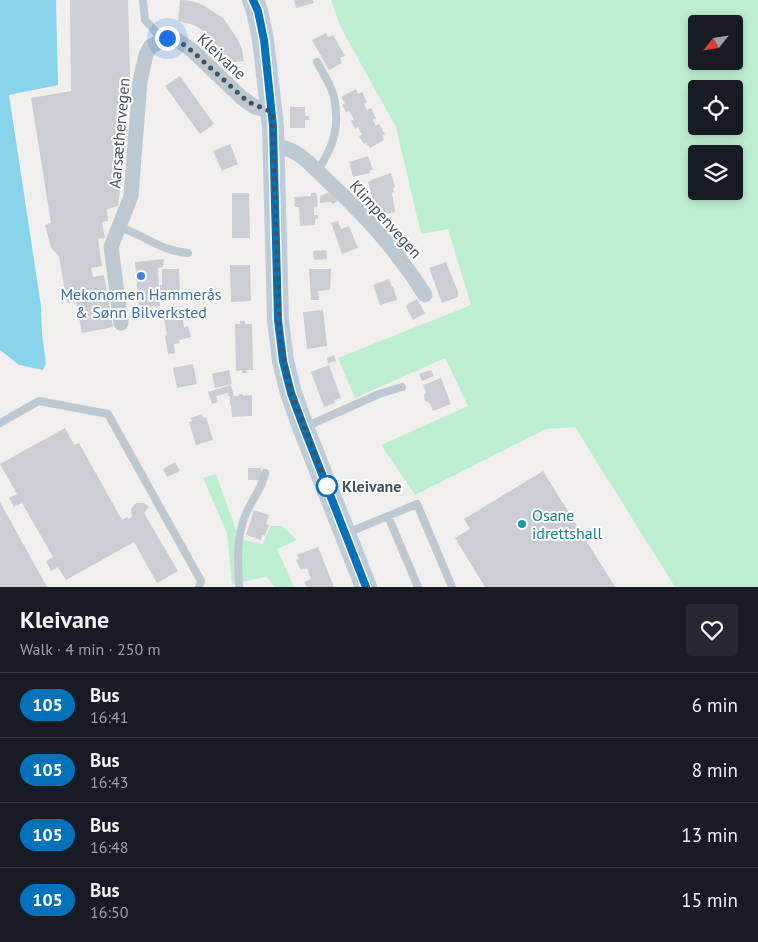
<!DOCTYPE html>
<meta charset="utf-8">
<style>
body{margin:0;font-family:"PT Sans",sans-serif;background:#242831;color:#f1f3f6;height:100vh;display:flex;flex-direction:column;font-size:19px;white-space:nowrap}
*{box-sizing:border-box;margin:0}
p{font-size:16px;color:#9ea1a6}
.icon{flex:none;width:28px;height:28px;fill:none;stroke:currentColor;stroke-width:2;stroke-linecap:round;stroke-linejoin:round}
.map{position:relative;height:587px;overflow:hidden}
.drawer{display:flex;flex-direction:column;background:#171b24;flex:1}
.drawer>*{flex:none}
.badge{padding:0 10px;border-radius:16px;font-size:18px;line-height:32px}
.needle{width:32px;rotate:240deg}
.buttons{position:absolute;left:688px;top:15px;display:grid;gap:10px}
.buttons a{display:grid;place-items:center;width:55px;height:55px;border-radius:5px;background:#171b24;box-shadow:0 2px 8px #0003;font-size:25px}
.you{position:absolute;width:25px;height:25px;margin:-12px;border:4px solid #fff;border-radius:50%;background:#1a73e8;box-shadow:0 0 0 8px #1a73e833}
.map>.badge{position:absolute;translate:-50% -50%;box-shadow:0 0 0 2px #fff}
.round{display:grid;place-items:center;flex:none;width:52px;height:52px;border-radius:5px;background:#242831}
.overview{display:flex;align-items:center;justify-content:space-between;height:85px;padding:0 20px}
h1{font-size:24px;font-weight:600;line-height:38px}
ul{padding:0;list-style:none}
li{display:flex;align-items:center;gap:15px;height:65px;padding:0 20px;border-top:1px solid #363941}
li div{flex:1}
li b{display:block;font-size:19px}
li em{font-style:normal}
li .badge{min-width:55px;font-weight:700;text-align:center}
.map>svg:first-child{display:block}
.green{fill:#bcefd2;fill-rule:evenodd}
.water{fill:#88d4ed}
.building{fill:#cbcdd3}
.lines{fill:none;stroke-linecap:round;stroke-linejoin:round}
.lane{stroke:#bec8d1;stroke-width:8}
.street{stroke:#bec8d1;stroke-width:15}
.secondary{stroke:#c0cbd8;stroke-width:22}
.line-casing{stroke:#fff;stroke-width:11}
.line{stroke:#0072bc;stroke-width:8}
.walk{stroke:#46515c;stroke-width:5;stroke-dasharray:0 9}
.shop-dot{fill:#3f7fe0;stroke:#fff;stroke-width:2}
.stop-dot{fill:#fff;stroke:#0072bc;stroke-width:2.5}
.culture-dot{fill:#0f9aa8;stroke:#fff;stroke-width:2}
.labels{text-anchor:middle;stroke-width:4;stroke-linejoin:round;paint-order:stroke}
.street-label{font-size:16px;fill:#46515c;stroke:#fff}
.shop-label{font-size:16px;fill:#366cbe;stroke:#fff}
.stop-label{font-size:16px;font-weight:bold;fill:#46515c;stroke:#fff;text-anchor:start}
.culture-label{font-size:16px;fill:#0d838f;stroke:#fff;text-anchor:start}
</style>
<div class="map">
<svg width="758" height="587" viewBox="0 0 758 587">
<rect width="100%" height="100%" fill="#f1eeee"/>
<path class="green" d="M 331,0 L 758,0 L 758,587 L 675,587 L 575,427 L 546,429 L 415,495 L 381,445 L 468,406 L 445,358 L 355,398 L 338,358 L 471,305 L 448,229 L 421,234 L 396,127 L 341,28 ZM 696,24 L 734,24 L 734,61 L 696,61 ZM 696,89 L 734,89 L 734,126 L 696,126 ZM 696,154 L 734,154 L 734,191 L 696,191 Z
M 216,474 L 236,530 L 244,540 L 263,544 L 270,526 L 282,526 L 297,540 L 277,549 L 294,587 L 275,587 L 266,577 L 232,584 L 227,533 L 203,478 Z"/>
<path class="water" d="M 0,0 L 56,0 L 58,85 L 9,95 L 41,306 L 42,334 L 46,363 L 43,370 L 19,365 L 0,350 Z"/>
<path class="building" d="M 70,0 L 128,0 L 130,80 L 125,80 L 117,131 L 128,129 L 118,206 L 107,209 L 108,221 L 102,222 L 105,238 L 98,239 L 102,266 L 91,268 L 93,277 L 104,275 L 113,327 L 82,333 L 76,302 L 67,303 L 59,256 L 51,248 L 45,225 L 51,223 L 31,98 L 71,91 Z
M 180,0 L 192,1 L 203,5 L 223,18 L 237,38 L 242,49 L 244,61 L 223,64 L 218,48 L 208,34 L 194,25 L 178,21 Z
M 294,0 L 313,0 L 314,3 L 296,8 Z
M 326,33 L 328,37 L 333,35 L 345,56 L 340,58 L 342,63 L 329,70 L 312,40 Z
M 180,76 L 214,124 L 200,134 L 165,86 Z
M 356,89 L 358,94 L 362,92 L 367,102 L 364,104 L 367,110 L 371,108 L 376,118 L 373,120 L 376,126 L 379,124 L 385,134 L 382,136 L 384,140 L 370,148 L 366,143 L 364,144 L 359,136 L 362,135 L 358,127 L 355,129 L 351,121 L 354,119 L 349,111 L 346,112 L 342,105 L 345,103 L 341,97 Z
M 290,107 L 305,107 L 305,116 L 309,116 L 309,120 L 305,120 L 305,128 L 290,128 Z
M 230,144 L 238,164 L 222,171 L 213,151 Z
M 368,156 L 373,170 L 370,170 L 370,173 L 353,177 L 349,162 Z
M 391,173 L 395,187 L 393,188 L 394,192 L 392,193 L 395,212 L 382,215 L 379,205 L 377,203 L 374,204 L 368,182 L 371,181 L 371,180 Z
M 332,191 L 337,202 L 332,204 L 331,202 L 320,203 L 320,196 Z
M 232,193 L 249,193 L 250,238 L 232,238 Z
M 311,193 L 316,193 L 317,196 L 318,206 L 314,207 L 314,215 L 318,215 L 318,218 L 315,219 L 315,225 L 300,226 L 299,207 L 295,207 L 294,197 L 311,196 Z
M 338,221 L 341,229 L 349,226 L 358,248 L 342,254 L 331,223 Z
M 326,250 L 327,259 L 314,260 L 313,251 Z
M 164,259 L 163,267 L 158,268 L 160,306 L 139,308 L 135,262 Z
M 446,262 L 458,292 L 458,297 L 442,303 L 429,268 Z
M 230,265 L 250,265 L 251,301 L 231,302 Z
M 162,269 L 179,269 L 180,292 L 160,292 L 160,285 L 162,285 Z
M 309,269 L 331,269 L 330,290 L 318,291 L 319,300 L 311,300 Z
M 389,279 L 392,287 L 393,286 L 397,300 L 380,305 L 373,285 Z
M 417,299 L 425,313 L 413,320 L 406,307 L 408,304 Z
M 323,310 L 327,346 L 307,349 L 303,312 Z
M 182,315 L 184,327 L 188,326 L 191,337 L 179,340 L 180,343 L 174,344 L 175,353 L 168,354 L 165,336 L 167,335 L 164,318 Z
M 240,321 L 245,321 L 245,324 L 252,324 L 253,370 L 246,370 L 247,373 L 242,373 L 242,370 L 236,371 L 235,324 L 240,324 Z
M 334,355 L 336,361 L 328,363 L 327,358 Z
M 193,364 L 197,384 L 177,388 L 173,368 Z
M 329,365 L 341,398 L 334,400 L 335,403 L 324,407 L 311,372 Z
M 229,370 L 232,384 L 215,388 L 212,374 Z
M 431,370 L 434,376 L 422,381 L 419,374 Z
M 441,378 L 451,404 L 433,411 L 430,403 L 425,401 L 424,395 L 426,392 L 423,385 Z
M 231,385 L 234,396 L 239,396 L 239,394 L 243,394 L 243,396 L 252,395 L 252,416 L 232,417 L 231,405 L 230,405 L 230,396 L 228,396 L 228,393 L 216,396 L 218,402 L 212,404 L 208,392 Z
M 202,414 L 203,418 L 206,417 L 213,440 L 196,445 L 189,422 L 192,421 L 191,418 Z
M 65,428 L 74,445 L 79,443 L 122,520 L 127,517 L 128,519 L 132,517 L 131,509 L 136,503 L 144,503 L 149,507 L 144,513 L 178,571 L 157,583 L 134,542 L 66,580 L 58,567 L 51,571 L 46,561 L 53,557 L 22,503 L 14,507 L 9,498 L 17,494 L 0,464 Z
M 175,462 L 180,471 L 167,477 L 163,469 Z
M 248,468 L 261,468 L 261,480 L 248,480 Z
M 543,471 L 615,587 L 485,587 L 455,538 L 470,529 L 464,519 Z
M 0,502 L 47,587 L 0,587 Z
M 254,510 L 269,515 L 266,524 L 269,525 L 265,536 L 262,535 L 261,540 L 246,535 Z
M 318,547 L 334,587 L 307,587 L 304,582 L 311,579 L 307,568 L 301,570 L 296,560 L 299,559 L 297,555 Z"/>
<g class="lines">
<path class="lane" d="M 143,0 L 145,20 L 163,40
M 317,62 C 323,73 331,85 334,97 C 340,126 334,146 318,170
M 119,227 C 145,235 160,251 188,253
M 0,423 L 39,401 L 108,414 L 201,581 L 199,587
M 305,427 L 379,394 L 402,387
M 388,516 L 418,587
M 347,533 L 417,504 L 452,587
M 239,587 C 238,563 236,539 245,516 C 251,500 262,490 265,473"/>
<path class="street" d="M 274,146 C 299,147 315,170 333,186 C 368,218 400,255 425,295
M 121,323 L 111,247 L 131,196 L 140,81 L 146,55 L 150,47 L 167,38 L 179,41 L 193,51 L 242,98 L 255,107 L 272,112"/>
<path class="secondary" d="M 253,0 L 257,11 L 263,40 L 273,126 L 278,320 L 283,361 L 291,393 L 303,427 L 366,587"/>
</g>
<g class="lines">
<g class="line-casing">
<path id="line" d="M 253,0 L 258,11 L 264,40 L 273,126 L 278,320 L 283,361 L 291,393 L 304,428 L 366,587"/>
</g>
<use href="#line" class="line"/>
<path class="walk" d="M 167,38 L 179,41 L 192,51 L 248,102 L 272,112 L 280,340 L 291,393 L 327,486"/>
</g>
<circle class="shop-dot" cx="141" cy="276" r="5"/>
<circle class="stop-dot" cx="327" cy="486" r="10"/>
<circle class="culture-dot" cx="522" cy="524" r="5"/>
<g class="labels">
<g class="street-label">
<text transform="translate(222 56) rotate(43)" y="6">Kleivane</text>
<text transform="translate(119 133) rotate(-85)" y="6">Aarsæthervegen</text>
<text transform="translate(386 219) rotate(48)" y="6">Klimpenvegen</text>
</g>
<g class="shop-label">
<text x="141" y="300">Mekonomen Hammerås<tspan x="141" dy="18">&amp; Sønn Bilverksted</tspan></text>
</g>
<g class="stop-label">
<text x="342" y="492">Kleivane</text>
</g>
<g class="culture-label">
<text x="532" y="521">Osane<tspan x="532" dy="18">idrettshall</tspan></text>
</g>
</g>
</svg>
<div class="buttons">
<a><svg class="needle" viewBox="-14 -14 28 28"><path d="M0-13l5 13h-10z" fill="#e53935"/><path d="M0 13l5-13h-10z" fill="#9ea1a6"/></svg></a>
<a><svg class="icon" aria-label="locate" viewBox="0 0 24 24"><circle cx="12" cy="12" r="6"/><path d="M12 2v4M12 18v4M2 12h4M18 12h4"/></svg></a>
<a><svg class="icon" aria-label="layers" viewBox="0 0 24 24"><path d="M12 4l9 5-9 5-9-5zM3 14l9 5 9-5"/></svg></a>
</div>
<div class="you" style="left:167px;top:38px"></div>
</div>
<section class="drawer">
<div class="overview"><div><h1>Kleivane</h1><p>Walk · 4 min · 250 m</p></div><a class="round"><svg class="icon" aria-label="heart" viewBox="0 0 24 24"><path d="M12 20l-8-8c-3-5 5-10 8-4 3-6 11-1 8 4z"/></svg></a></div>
<ul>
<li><span class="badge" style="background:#0072bc;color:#fff">105</span><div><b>Bus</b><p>16:41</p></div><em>6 min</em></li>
<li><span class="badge" style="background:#0072bc;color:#fff">105</span><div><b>Bus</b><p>16:43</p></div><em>8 min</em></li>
<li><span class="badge" style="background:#0072bc;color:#fff">105</span><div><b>Bus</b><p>16:48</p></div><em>13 min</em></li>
<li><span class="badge" style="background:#0072bc;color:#fff">105</span><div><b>Bus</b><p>16:50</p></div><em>15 min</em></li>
</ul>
</section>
